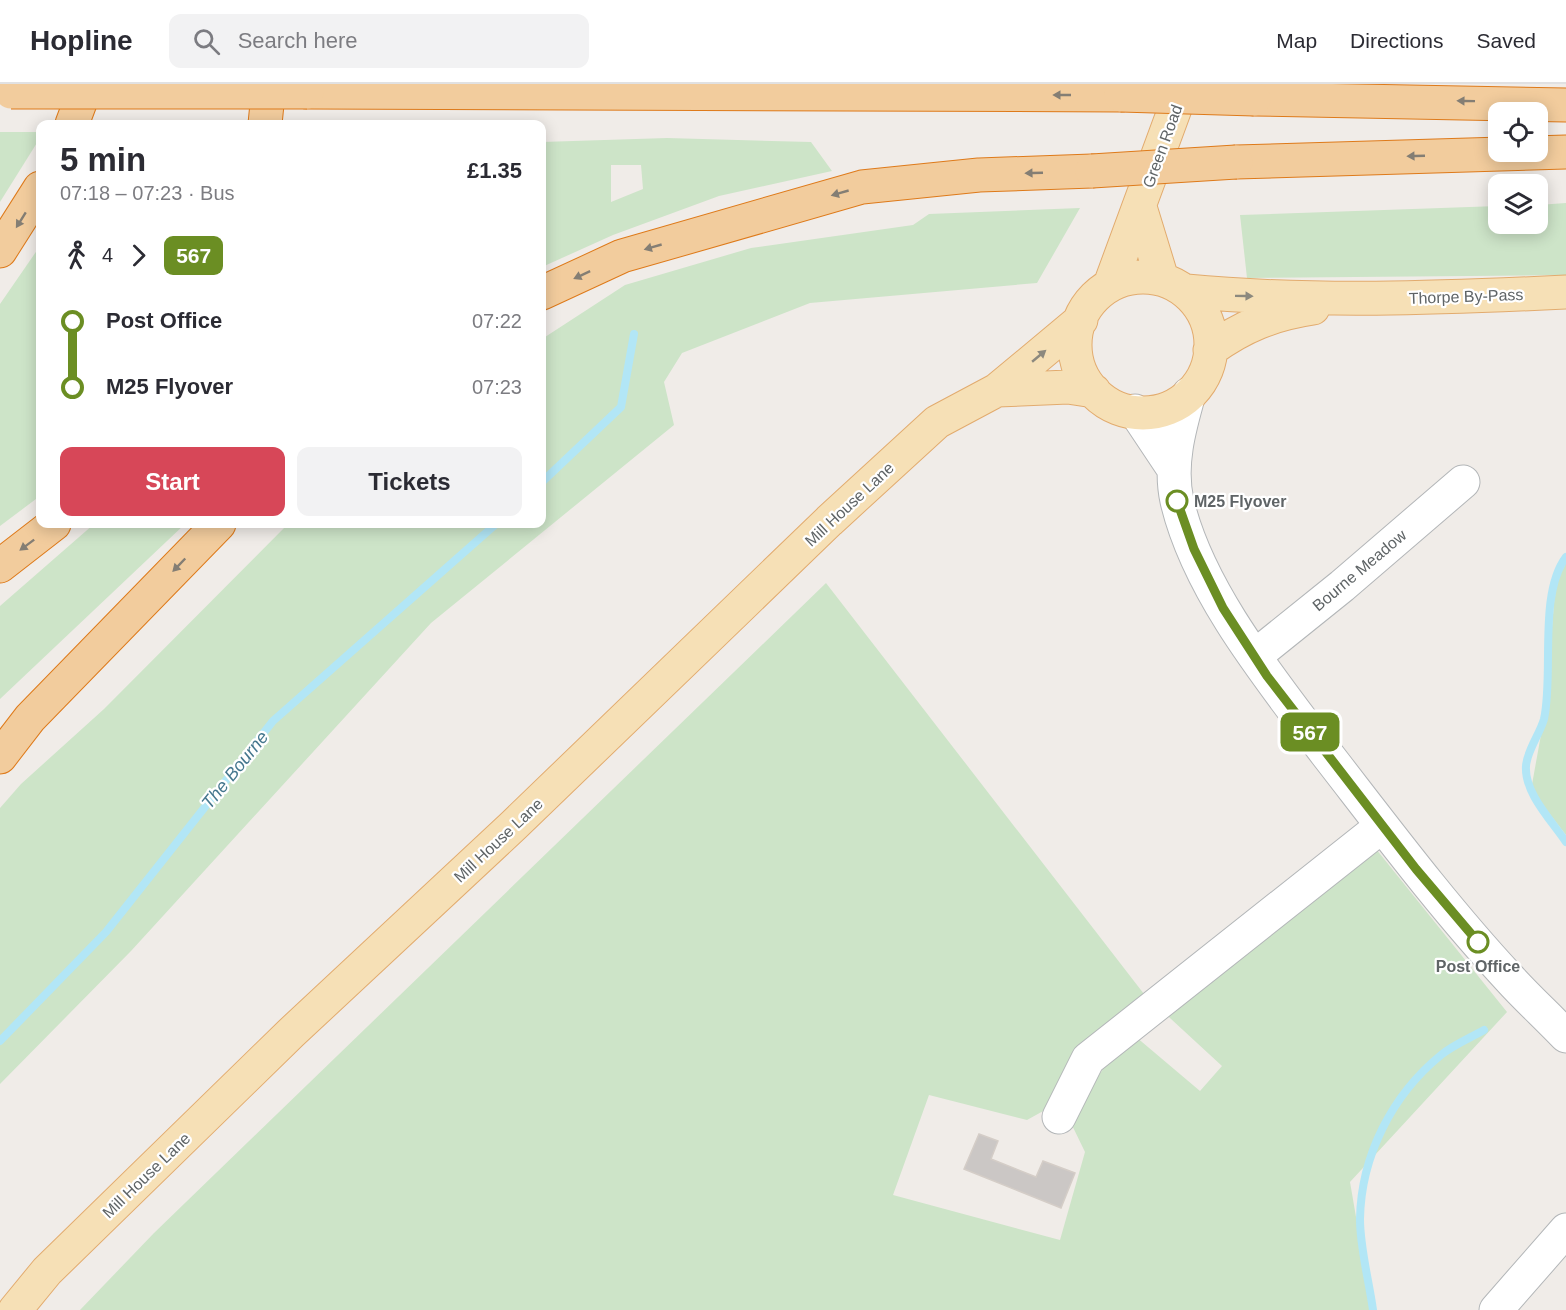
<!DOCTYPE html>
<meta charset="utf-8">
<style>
body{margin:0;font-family:Helvetica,sans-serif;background:#f2f2f3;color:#2b2b33;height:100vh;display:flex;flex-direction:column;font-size:22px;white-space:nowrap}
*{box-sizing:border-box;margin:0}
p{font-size:20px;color:#7c7c81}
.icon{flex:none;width:33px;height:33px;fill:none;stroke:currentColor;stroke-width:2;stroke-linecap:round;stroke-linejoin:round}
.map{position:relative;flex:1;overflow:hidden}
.details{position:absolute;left:36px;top:36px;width:510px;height:408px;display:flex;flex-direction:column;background:#fff;border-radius:12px;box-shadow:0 3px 15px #0003}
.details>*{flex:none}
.badge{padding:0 12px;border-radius:9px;font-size:21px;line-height:39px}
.fabs{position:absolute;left:1488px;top:18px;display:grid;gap:12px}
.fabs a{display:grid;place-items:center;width:60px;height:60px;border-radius:12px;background:#fff;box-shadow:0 3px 15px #0003;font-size:30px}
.map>.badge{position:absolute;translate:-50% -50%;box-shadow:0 0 0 3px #fff}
.legs{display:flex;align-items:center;gap:9px;height:66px;padding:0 24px;font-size:20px}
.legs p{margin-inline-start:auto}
.overview{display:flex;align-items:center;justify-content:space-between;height:102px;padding:0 24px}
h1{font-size:33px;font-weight:800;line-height:45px}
.cta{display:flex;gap:12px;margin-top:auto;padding:12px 24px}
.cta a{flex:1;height:69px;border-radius:12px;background:#d74758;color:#fff;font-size:24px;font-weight:800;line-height:69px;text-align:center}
.cta a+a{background:#f2f2f3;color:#2b2b33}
ul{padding:0 24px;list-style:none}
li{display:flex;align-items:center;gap:21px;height:66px;font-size:22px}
li i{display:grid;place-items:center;width:9px;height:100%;margin:0 8px;background:currentColor}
li i::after{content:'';width:15px;height:15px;margin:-8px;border:4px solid;border-radius:50%;background:#fff}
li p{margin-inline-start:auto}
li:first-child i{background:linear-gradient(#0000 50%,currentColor 0)}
li:last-child i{background:linear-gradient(currentColor 50%,#0000 0)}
header{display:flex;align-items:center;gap:36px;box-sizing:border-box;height:84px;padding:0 30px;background:#fff;border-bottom:2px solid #e1e1e2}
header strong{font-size:28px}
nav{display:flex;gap:33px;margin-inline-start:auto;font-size:21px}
.search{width:420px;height:54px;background:#f2f2f3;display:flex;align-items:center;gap:15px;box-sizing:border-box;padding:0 21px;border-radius:12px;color:#7c7c81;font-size:22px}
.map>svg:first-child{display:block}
.green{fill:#cde4c8;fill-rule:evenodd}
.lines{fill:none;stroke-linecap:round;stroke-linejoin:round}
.stream{stroke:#b2e6f6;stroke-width:8}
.building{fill:#cbc7c5;stroke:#d4cdc7;stroke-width:1.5}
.minor-casing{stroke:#b3b6b8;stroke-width:35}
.major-casing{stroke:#e2ab6e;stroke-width:35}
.highway-casing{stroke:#de7a1a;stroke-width:35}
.minor{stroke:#fff;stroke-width:33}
.major{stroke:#f6e0b6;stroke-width:33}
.highway{stroke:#f2cc9d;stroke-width:33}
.highway-bridge-casing{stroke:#de7a1a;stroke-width:35;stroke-linecap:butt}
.highway-bridge{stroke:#f2cc9d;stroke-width:33}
.oneway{fill:#847e74}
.oneway2{fill:#8c897e}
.line-1-casing{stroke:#fff;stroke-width:14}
.line-1{stroke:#6b8e23;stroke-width:9}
.stop-1-dot{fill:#fff;stroke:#6b8e23;stroke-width:3}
.labels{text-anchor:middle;stroke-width:4.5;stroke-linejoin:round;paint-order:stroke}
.street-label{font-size:16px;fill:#5f6466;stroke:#fff}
.stop-label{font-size:16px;font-weight:bold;fill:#5f6466;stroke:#fff;text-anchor:start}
.water-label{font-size:18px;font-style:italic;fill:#45778e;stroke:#fff}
</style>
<header>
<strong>Hopline</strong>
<div class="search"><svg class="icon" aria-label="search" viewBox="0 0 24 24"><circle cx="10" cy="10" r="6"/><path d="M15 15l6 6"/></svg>Search here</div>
<nav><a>Map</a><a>Directions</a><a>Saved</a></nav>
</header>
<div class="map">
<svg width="1566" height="1226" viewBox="0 0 1566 1226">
<rect width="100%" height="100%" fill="#f0ece8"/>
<path class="green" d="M 0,48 L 40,48 L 40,54 L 0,118 Z
M 667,54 L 811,58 L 832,87 L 719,112 L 613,151 L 542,183 L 542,58 ZM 611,81 L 641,81 L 643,105 L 611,118 Z
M 1566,119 L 1566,191 L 1247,194 L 1240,131 L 1498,122 L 1498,140 L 1538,140 L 1538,121 Z
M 1080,124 L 1037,199 L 810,219 L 682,269 L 664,298 L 674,341 L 431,539 L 131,867 L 0,1000 L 0,724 L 21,700 L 104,625 L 288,440 L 542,440 L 542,255 L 625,201 L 751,164 L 913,141 L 929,130 Z
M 40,162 L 40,412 L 0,442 L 0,220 Z
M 94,440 L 185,440 L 0,615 L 0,522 Z
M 1566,472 L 1566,751 L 1531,706 L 1544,634 L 1557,485 Z
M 826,499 L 1144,910 L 1045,1026 L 1027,1036 L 929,1011 L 893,1111 L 1060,1156 L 1085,1068 L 1069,1035 L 1129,947 L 1200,1007 L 1222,982 L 1158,923 L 1376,765 L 1507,928 L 1350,1098 L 1372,1226 L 80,1226 L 154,1149 Z"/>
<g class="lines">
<path class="stream" d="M 542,398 L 621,323 L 634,250
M 1566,473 C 1538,510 1554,591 1544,635 C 1540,650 1527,666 1526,682 C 1524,709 1552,737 1566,758
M 0,957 L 106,848 L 273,637 L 496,440
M 1373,1226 C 1369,1197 1360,1164 1360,1135 C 1361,1072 1392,1011 1441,971 C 1453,961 1470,954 1484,946"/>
</g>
<path class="building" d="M 979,1050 L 998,1057 L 991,1075 L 1036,1093 L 1043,1077 L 1075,1089 L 1061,1124 L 964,1085 Z"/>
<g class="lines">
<g class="minor-casing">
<path id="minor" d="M 1189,310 C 1179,345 1169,381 1177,417 C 1198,507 1271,596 1326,669 C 1385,745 1443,823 1509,894 C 1527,914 1547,932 1566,952
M 1135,327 L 1173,384
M 1255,572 L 1342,502 L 1463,398
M 1059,1033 L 1088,975 L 1382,742
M 1496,1226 L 1566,1146"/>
</g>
<g class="major-casing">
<path id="major" d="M 1140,123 L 1162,195
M1075 261a68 68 0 1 1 136 0a68 68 0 1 1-136 0Z
M 1110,201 L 1184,0
M 1186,207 C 1313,219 1439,214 1566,208
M 1210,266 C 1243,242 1273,230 1313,224
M 997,306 L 1068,303 L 1094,307
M 15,1226 L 47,1187 L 291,949 L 514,741 L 829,437 L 937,338 L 997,306 L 1081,236"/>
</g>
<g class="highway-casing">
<path id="highway" d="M 307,8 L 1121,11
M 1254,15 L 1566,21
M 72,40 L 87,0
M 265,40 L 269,0
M 1236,78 L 1566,68
M 0,167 L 40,104
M 542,209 L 622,172 L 862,103 L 979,91 L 1092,87
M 0,482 L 54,440
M 0,673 L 30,634 L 219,440"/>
</g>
<use href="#minor" class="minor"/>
<use href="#major" class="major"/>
<use href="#highway" class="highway"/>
<g class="highway-bridge-casing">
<path id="highway-bridge" d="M 11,8 L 307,8
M 1121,11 L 1254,15
M 1092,87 L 1236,78"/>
</g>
<use href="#highway-bridge" class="highway-bridge"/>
</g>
<defs><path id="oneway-solid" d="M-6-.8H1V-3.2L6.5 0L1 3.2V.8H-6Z" transform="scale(1.5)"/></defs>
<g class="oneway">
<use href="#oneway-solid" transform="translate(1062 11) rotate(-180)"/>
<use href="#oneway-solid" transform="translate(1466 17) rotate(-179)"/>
<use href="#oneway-solid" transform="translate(1416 72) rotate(178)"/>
<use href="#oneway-solid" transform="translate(1034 89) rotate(178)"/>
<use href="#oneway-solid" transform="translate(840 109) rotate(164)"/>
<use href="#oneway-solid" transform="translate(21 136) rotate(122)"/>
<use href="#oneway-solid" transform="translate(653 163) rotate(164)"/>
<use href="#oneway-solid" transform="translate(582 191) rotate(155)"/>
<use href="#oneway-solid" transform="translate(27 461) rotate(143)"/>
<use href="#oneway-solid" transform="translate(179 481) rotate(134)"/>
</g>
<g class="oneway2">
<use href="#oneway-solid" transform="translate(1244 212) rotate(1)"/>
<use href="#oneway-solid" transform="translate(1039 272) rotate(-40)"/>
</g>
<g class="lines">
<g class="line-1-casing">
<path id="line-1" d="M 1177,417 L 1194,465 L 1223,524 L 1267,592 L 1416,785 L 1478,858"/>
</g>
<use href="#line-1" class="line-1"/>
</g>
<g class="stop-1-dot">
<circle cx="1177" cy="417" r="10"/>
<circle cx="1478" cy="858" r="10"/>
</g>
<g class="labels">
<g class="street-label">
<text transform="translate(1162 62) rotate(-70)" y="6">Green Road</text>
<text transform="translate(1466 212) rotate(-2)" y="6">Thorpe By-Pass</text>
<text transform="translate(849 420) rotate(-43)" y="6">Mill House Lane</text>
<text transform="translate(1359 486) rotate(-40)" y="6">Bourne Meadow</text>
<text transform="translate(498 756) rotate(-43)" y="6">Mill House Lane</text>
<text transform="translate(146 1091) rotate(-44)" y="6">Mill House Lane</text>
</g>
<g class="stop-label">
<text x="1194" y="423">M25 Flyover</text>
<text x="1478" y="888" text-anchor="middle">Post Office</text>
</g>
<g class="water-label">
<text transform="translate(235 686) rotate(-51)" y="6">The Bourne</text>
</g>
</g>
</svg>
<div class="fabs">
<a><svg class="icon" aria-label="locate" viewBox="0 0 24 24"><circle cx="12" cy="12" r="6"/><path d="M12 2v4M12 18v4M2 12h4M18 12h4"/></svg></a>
<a><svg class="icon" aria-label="layers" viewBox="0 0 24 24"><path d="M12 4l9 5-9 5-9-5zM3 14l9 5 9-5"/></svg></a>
</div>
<b class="badge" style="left:1310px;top:648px;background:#6b8e23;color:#fff">567</b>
<section class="details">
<div class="overview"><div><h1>5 min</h1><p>07:18 – 07:23 · Bus</p></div><b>£1.35</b></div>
<div class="legs"><svg class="icon" aria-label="walk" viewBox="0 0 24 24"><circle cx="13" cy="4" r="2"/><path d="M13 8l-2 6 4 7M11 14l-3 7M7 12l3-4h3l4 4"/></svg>4<svg class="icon" aria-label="forward" viewBox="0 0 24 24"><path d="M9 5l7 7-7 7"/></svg><b class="badge" style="background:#6b8e23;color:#fff">567</b></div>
<ul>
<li><i style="color:#6b8e23"></i><b>Post Office</b><p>07:22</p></li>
<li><i style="color:#6b8e23"></i><b>M25 Flyover</b><p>07:23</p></li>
</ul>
<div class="cta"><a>Start</a><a>Tickets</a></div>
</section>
</div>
